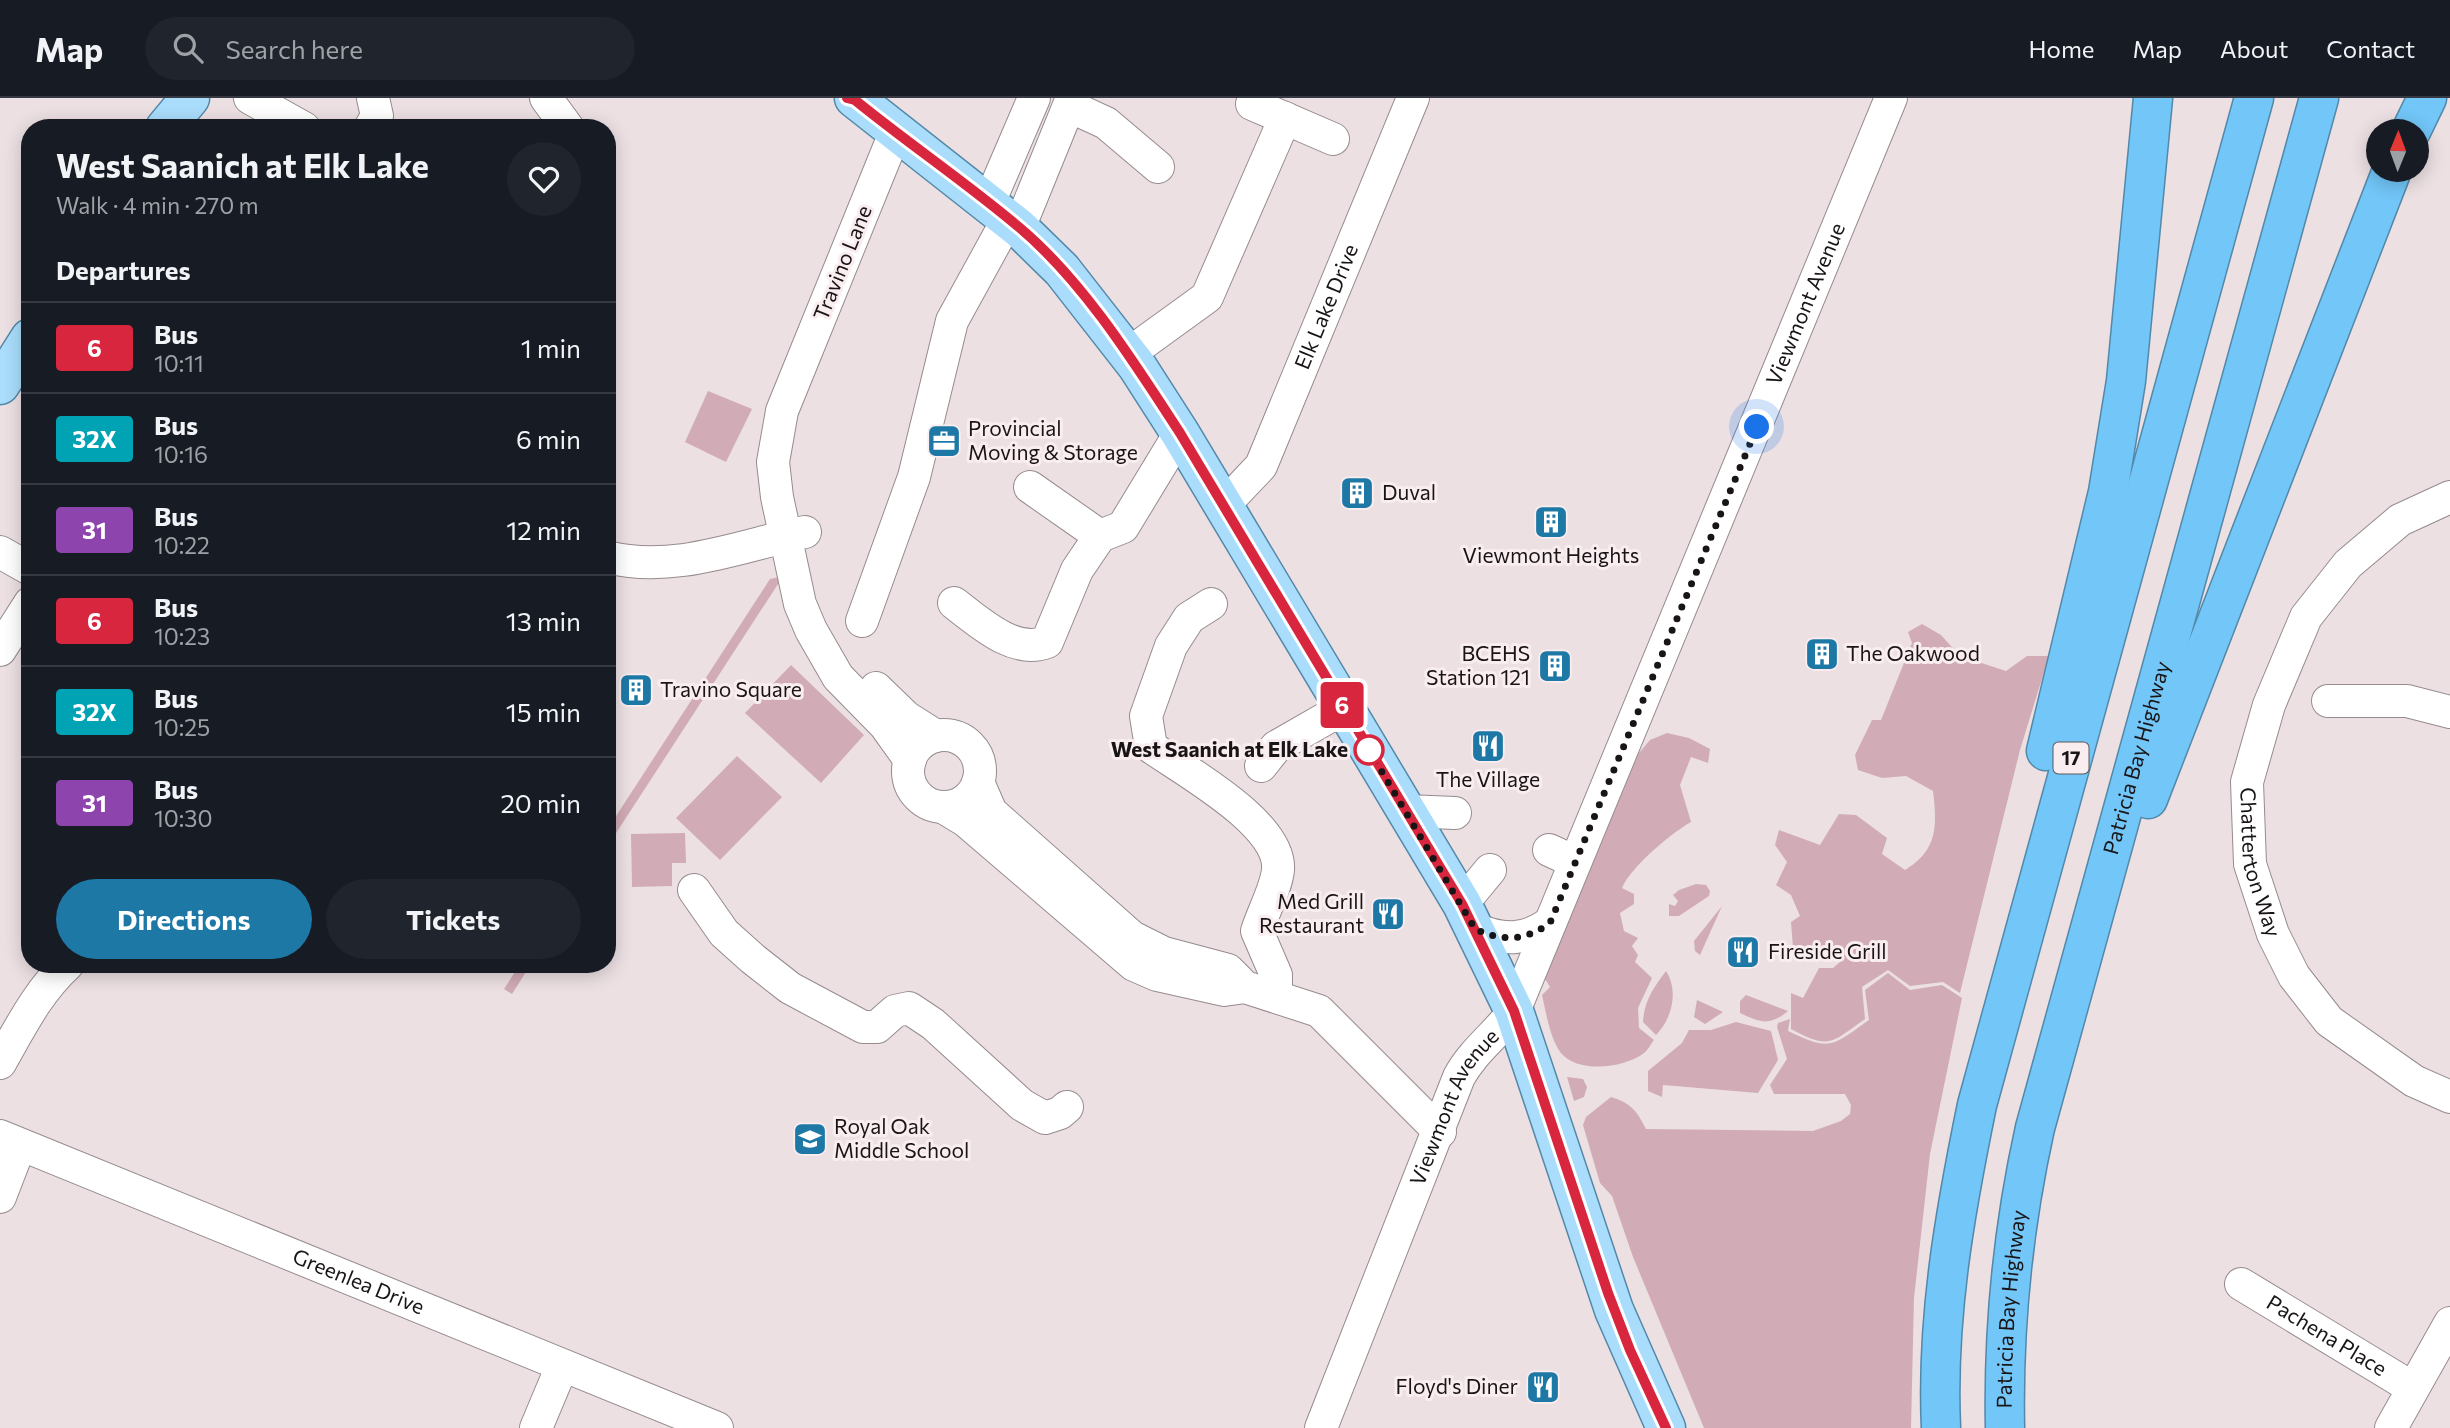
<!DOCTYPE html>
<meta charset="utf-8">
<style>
body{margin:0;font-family:Commissioner,sans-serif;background:#20242c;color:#f1f3f6;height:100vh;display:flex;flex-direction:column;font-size:26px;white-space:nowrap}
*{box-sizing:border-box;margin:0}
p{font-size:23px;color:#9ea1a6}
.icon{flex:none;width:38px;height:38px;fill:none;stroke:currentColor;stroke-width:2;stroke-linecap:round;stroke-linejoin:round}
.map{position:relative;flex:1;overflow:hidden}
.panel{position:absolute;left:21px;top:21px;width:595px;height:854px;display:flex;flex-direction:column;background:#171b24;border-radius:28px;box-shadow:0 4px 18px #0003}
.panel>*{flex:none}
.badge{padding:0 14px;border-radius:5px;font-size:24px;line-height:46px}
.needle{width:46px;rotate:1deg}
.controls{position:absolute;left:2366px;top:21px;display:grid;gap:14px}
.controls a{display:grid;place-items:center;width:63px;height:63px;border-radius:50%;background:#171b24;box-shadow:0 4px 18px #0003;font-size:35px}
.you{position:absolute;width:35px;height:35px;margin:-18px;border:5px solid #fff;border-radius:50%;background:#1a73e8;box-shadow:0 0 0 10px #1a73e833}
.map>.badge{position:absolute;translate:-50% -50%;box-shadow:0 0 0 4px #fff}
h2{padding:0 35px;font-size:26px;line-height:63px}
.round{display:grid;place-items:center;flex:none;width:74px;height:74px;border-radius:37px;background:#20242c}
.headline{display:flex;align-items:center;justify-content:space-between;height:119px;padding:0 35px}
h1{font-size:33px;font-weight:700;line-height:52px}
.cta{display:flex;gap:14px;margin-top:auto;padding:14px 35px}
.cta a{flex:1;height:80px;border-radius:42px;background:#1d78a6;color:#fff;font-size:28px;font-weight:700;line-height:80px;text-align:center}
.cta a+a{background:#20242c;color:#f1f3f6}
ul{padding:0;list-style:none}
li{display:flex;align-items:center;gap:21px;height:91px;padding:0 35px;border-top:2px solid #363941}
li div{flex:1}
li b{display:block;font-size:26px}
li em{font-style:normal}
li .badge{min-width:77px;font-weight:700;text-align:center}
header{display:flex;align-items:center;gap:42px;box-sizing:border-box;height:98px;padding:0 35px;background:#171b24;border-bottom:2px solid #363941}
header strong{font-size:33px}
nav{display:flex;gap:38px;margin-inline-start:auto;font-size:24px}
.search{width:490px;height:63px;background:#20242c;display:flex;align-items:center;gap:18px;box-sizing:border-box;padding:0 24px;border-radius:38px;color:#9ea1a6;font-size:26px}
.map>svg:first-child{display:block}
.green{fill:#d1acb6}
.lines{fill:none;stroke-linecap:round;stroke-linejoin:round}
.minor-casing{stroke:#968b8e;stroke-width:34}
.major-casing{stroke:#5388a9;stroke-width:41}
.highway-casing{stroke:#5388a9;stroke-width:41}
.minor{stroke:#fff;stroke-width:32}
.major{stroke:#aaddfb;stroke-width:38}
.highway{stroke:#72c6f8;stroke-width:38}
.line-casing{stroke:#fff;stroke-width:16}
.line{stroke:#d7263d;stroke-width:10}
.walk{stroke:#191516;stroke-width:7;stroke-dasharray:0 12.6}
.stop-dot{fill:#fff;stroke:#d7263d;stroke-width:3.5}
.labels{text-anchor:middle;stroke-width:6;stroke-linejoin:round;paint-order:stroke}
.shield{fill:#f9edf0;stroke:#5c5657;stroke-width:2}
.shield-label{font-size:19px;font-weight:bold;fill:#191516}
.street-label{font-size:21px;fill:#191516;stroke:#f9edf0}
.poi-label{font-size:21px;fill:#191516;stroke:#f9edf0;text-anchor:start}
.stop-label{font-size:21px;font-weight:bold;fill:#191516;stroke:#f9edf0;text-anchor:end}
</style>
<header>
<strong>Map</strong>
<div class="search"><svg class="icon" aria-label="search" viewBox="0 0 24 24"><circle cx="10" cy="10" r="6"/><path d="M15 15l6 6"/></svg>Search here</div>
<nav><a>Home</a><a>Map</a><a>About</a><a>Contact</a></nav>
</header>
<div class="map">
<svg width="2450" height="1330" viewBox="0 0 2450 1330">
<rect width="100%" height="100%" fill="#ece0e3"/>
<path class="green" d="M 708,293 L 752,311 L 726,364 L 685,344 Z
M 779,479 L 780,483 L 607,749 L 607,732 L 770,481 Z
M 1922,526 L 1941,537 L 1960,558 L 2006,573 L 2027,558 L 2049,558 L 2020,652 L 1960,895 L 1943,884 L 1910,888 L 1888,872 L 1862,889 L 1865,921 C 1831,945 1830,952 1791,931 L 1791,895 L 1803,900 L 1819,870 L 1833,870 L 1840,864 L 1832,857 L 1805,857 L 1793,850 L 1791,824 L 1800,818 L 1791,797 L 1776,787 L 1787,764 L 1775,747 L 1779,732 L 1820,747 L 1839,716 L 1856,717 L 1887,740 L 1882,756 L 1905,772 C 1938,752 1937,728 1933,693 L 1906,678 L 1882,680 L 1858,672 L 1855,657 L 1872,622 L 1881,622 L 1912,545 L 1908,534 Z
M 791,567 L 864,637 L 821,685 L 745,615 Z
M 1667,635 L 1689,640 L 1710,651 L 1708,665 L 1691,659 L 1680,687 L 1691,724 C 1671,735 1631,769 1622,790 L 1634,796 L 1634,806 L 1620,815 L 1624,833 L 1638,840 L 1632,848 L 1638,857 L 1635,864 L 1652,880 L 1638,910 L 1639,930 L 1654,942 C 1651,946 1648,952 1644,955 C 1625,970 1578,976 1561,955 C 1550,941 1546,914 1542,897 L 1550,889 L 1545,881 L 1638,656 L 1650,642 Z
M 737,658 L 782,699 L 720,762 L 676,720 Z
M 685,735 L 686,765 L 672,765 L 672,788 L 632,789 L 631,736 Z
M 1696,786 L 1706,787 L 1710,793 L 1709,798 L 1679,818 L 1669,818 L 1669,806 L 1675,808 L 1678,803 L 1673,797 L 1679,792 Z
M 1722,808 L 1700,857 L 1695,853 L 1694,843 Z
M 520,866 L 531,866 L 512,896 L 504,891 Z
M 1666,873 C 1679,893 1672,921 1656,937 L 1643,924 C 1644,903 1654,889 1666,873 Z
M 1888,875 L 1910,892 L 1942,887 L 1962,900 L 1930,1056 L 1914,1200 L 1911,1330 L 1704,1330 L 1633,1159 L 1612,1098 L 1600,1085 L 1583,1027 L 1586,1019 L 1611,999 C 1631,1005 1637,1013 1646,1031 L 1813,1033 L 1841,1023 L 1850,1016 L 1851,1007 L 1845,996 L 1774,996 L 1770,987 L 1787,961 L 1777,929 L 1778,925 L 1790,921 L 1788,933 C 1831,954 1832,948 1869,922 L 1865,892 Z
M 1746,897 L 1788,913 C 1769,929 1760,924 1740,915 L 1740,903 Z
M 1697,902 L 1723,914 L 1705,926 L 1694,919 Z
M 1736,924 L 1771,933 L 1778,962 L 1758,995 L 1663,987 L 1662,999 L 1648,993 L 1648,973 L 1682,945 L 1689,932 L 1711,932 Z
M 1567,979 L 1583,981 L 1587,989 L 1584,999 L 1574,1003 Z"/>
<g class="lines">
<g class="minor-casing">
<g id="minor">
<path d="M 250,0 L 304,30"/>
<path d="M 546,0 L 568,30"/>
<path d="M 1252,6 L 1333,41"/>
<path d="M 1069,8 L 1106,25 L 1158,69"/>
<path d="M 370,30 L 377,18 L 373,0"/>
<path d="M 895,35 L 782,313 L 773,364 L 777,399 L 800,506 L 811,532 L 838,579 L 885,627 L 910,662"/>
<path d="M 988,107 L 1034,0"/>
<path d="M 1019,130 L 1072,0"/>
<path d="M 1127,257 L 1207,199 L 1285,20"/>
<path d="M 1030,389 L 1100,438"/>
<path id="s1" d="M 2450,399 L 2400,422 L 2348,466 L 2306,519 L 2269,607 L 2247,684 L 2250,766 L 2273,836 L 2294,878 L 2329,923 L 2414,983 L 2450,999"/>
<path id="s2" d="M 1224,407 L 1261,368 L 1413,0"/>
<path d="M 0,454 L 30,471"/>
<path d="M 607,459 C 673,476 740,448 805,434"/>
<path d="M 954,505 C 979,524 1014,557 1047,544 L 1077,472 L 1100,438 L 1123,429 L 1180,335"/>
<path d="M 1211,506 L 1189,520 L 1171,548 L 1146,618 L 1151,649 C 1185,673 1282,726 1278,772 C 1276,791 1263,814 1257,833 L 1276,877 L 1276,897"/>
<path d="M 862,523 L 914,379 L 952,223 L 1008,121"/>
<path d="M 0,552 L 30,505"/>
<path d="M 876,590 L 906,619 L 936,638"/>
<path d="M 2328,603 L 2407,603 L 2450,614"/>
<circle cx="944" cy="673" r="36"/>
<path d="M 1261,668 L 1276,649 L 1344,610"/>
<path d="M 978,684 L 991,714 L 1132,839 L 1164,855 L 1228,872 L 1239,883"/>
<path d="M 943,709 L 966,723 L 1134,867 L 1157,877 L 1224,892 L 1245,889 L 1319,913 L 1440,1034"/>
<path d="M 1406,713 L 1455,715"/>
<path d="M 1549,752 L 1575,764"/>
<path d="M 694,792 L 724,835 L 753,861 L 790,890 L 863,929 L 877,929 L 895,913 L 909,910 L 933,926 L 1022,1007 L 1045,1020 L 1060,1015 L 1067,1009"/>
<path d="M 1462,806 L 1490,772"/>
<path d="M 1475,831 C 1503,843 1525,843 1550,825"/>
<path d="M 0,965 C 20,930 38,893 68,866"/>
<path id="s3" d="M 0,1038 L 717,1330"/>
<path d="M 0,1099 L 20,1047"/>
<path id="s4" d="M 2241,1186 L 2411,1289"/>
<path d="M 536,1330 L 562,1268"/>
<path id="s5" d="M 1321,1330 L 1459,979 C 1473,953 1496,937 1514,913 L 1891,0"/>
<path d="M 2391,1330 L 2450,1225"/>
</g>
</g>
<g class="major-casing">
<path id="major" d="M 854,0 L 1019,130 L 1062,172 L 1137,268 L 1180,335 L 1462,806 L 1514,913 L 1614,1212 L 1666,1330
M 165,30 L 190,0
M 0,287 L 30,240"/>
</g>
<g class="highway-casing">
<g id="highway">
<path d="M 2411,33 L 2427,0"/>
<path d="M 2046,653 L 2108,394 L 2126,283 L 2153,0"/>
<path d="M 2148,701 L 2392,72"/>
<path d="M 1941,1330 C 1936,1220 1955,1114 1977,1007 L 2254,0"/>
<path id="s6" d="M 2005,1330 C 2003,1229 2013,1129 2035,1030 L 2319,0"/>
</g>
</g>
<use href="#minor" class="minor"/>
<use href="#major" class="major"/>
<use href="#highway" class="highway"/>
</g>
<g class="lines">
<g class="line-casing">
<path id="line" d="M 847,0 L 855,2 C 909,46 967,85 1020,130 C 1084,184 1135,266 1180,335 L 1462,806 L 1514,913 L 1608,1195 L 1630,1252 L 1666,1330"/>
</g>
<use href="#line" class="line"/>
<path class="walk" d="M 1369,652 L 1475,831 C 1503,844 1525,843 1550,825 L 1757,329"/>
</g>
<defs>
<g id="office-square" transform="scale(1.75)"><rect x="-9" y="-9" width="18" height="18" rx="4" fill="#1d78a6" stroke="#f9edf0"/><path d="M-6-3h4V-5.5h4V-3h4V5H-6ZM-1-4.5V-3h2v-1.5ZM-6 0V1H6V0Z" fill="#fff"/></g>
<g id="building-square" transform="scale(1.75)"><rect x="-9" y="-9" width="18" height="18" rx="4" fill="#1d78a6" stroke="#f9edf0"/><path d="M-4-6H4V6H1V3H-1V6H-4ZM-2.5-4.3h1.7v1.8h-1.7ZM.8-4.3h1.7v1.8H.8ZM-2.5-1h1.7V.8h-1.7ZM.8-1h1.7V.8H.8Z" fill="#fff"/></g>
<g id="restaurant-square" transform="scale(1.75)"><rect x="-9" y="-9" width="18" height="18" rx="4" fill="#1d78a6" stroke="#f9edf0"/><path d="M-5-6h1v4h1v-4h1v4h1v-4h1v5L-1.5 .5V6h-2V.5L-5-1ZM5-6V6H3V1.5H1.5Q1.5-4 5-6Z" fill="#fff"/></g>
<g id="school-square" transform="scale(1.75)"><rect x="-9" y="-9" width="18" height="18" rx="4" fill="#1d78a6" stroke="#f9edf0"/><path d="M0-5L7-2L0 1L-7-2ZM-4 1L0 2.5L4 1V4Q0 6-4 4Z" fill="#fff"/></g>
</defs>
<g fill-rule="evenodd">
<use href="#office-square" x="944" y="343"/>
<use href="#building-square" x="1357" y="395"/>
<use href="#building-square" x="1551" y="424"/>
<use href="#building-square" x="1822" y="556"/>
<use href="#building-square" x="1555" y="568"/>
<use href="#building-square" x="636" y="592"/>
<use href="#restaurant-square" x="1488" y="648"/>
<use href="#restaurant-square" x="1388" y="816"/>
<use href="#restaurant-square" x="1743" y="854"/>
<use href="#school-square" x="810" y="1041"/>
<use href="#restaurant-square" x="1543" y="1289"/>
</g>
<circle class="stop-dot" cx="1369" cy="652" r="14"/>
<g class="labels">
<rect class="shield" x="2053.5" y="644.5" width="35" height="31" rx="5"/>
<g class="shield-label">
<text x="2071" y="667">17</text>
</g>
<g class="street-label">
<text transform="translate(843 165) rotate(-68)" y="7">Travino Lane</text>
<text dy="7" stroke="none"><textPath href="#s5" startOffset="1228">Viewmont Avenue</textPath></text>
<text dy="7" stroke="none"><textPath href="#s2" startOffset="226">Elk Lake Drive</textPath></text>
<text dy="7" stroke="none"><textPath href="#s6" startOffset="686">Patricia Bay Highway</textPath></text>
<text dy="7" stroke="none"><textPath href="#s1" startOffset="448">Chatterton Way</textPath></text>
<text dy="7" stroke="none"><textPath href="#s5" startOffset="348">Viewmont Avenue</textPath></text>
<text dy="7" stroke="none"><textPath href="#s3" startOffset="387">Greenlea Drive</textPath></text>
<text dy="7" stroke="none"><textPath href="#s6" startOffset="119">Patricia Bay Highway</textPath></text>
<text dy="7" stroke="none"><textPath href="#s4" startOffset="100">Pachena Place</textPath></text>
</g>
<g class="poi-label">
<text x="968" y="338">Provincial<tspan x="968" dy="24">Moving &amp; Storage</tspan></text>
<text x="1382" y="402">Duval</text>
<text x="1551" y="465" text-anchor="middle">Viewmont Heights</text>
<text x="1530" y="563" text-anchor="end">BCEHS<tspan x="1530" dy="24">Station 121</tspan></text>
<text x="1846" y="563">The Oakwood</text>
<text x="660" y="599">Travino Square</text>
<text x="1488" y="689" text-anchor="middle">The Village</text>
<text x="1364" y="811" text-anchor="end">Med Grill<tspan x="1364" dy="24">Restaurant</tspan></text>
<text x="1768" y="861">Fireside Grill</text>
<text x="834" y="1036">Royal Oak<tspan x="834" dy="24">Middle School</tspan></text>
<text x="1518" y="1296" text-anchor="end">Floyd's Diner</text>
</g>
<g class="stop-label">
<text x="1348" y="659">West Saanich at Elk Lake</text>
</g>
</g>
</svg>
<div class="controls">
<a><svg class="needle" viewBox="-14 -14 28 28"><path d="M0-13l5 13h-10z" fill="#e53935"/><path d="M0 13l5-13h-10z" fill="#9ea1a6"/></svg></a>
</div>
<div class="you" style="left:1757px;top:329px"></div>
<b class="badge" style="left:1342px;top:607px;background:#d7263d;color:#fff">6</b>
<section class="panel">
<div class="headline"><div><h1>West Saanich at Elk Lake</h1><p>Walk · 4 min · 270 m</p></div><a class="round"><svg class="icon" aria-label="heart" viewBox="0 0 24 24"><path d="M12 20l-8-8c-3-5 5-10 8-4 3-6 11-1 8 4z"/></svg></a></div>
<h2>Departures</h2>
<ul>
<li><span class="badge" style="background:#d7263d;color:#fff">6</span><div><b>Bus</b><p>10:11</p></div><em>1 min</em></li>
<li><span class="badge" style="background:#00a3b4;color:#fff">32X</span><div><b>Bus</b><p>10:16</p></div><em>6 min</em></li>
<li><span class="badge" style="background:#8e44ad;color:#fff">31</span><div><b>Bus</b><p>10:22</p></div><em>12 min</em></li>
<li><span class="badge" style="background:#d7263d;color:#fff">6</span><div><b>Bus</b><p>10:23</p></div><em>13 min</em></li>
<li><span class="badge" style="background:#00a3b4;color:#fff">32X</span><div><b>Bus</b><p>10:25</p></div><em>15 min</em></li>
<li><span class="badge" style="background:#8e44ad;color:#fff">31</span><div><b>Bus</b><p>10:30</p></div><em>20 min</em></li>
</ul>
<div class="cta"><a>Directions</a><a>Tickets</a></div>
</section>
</div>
